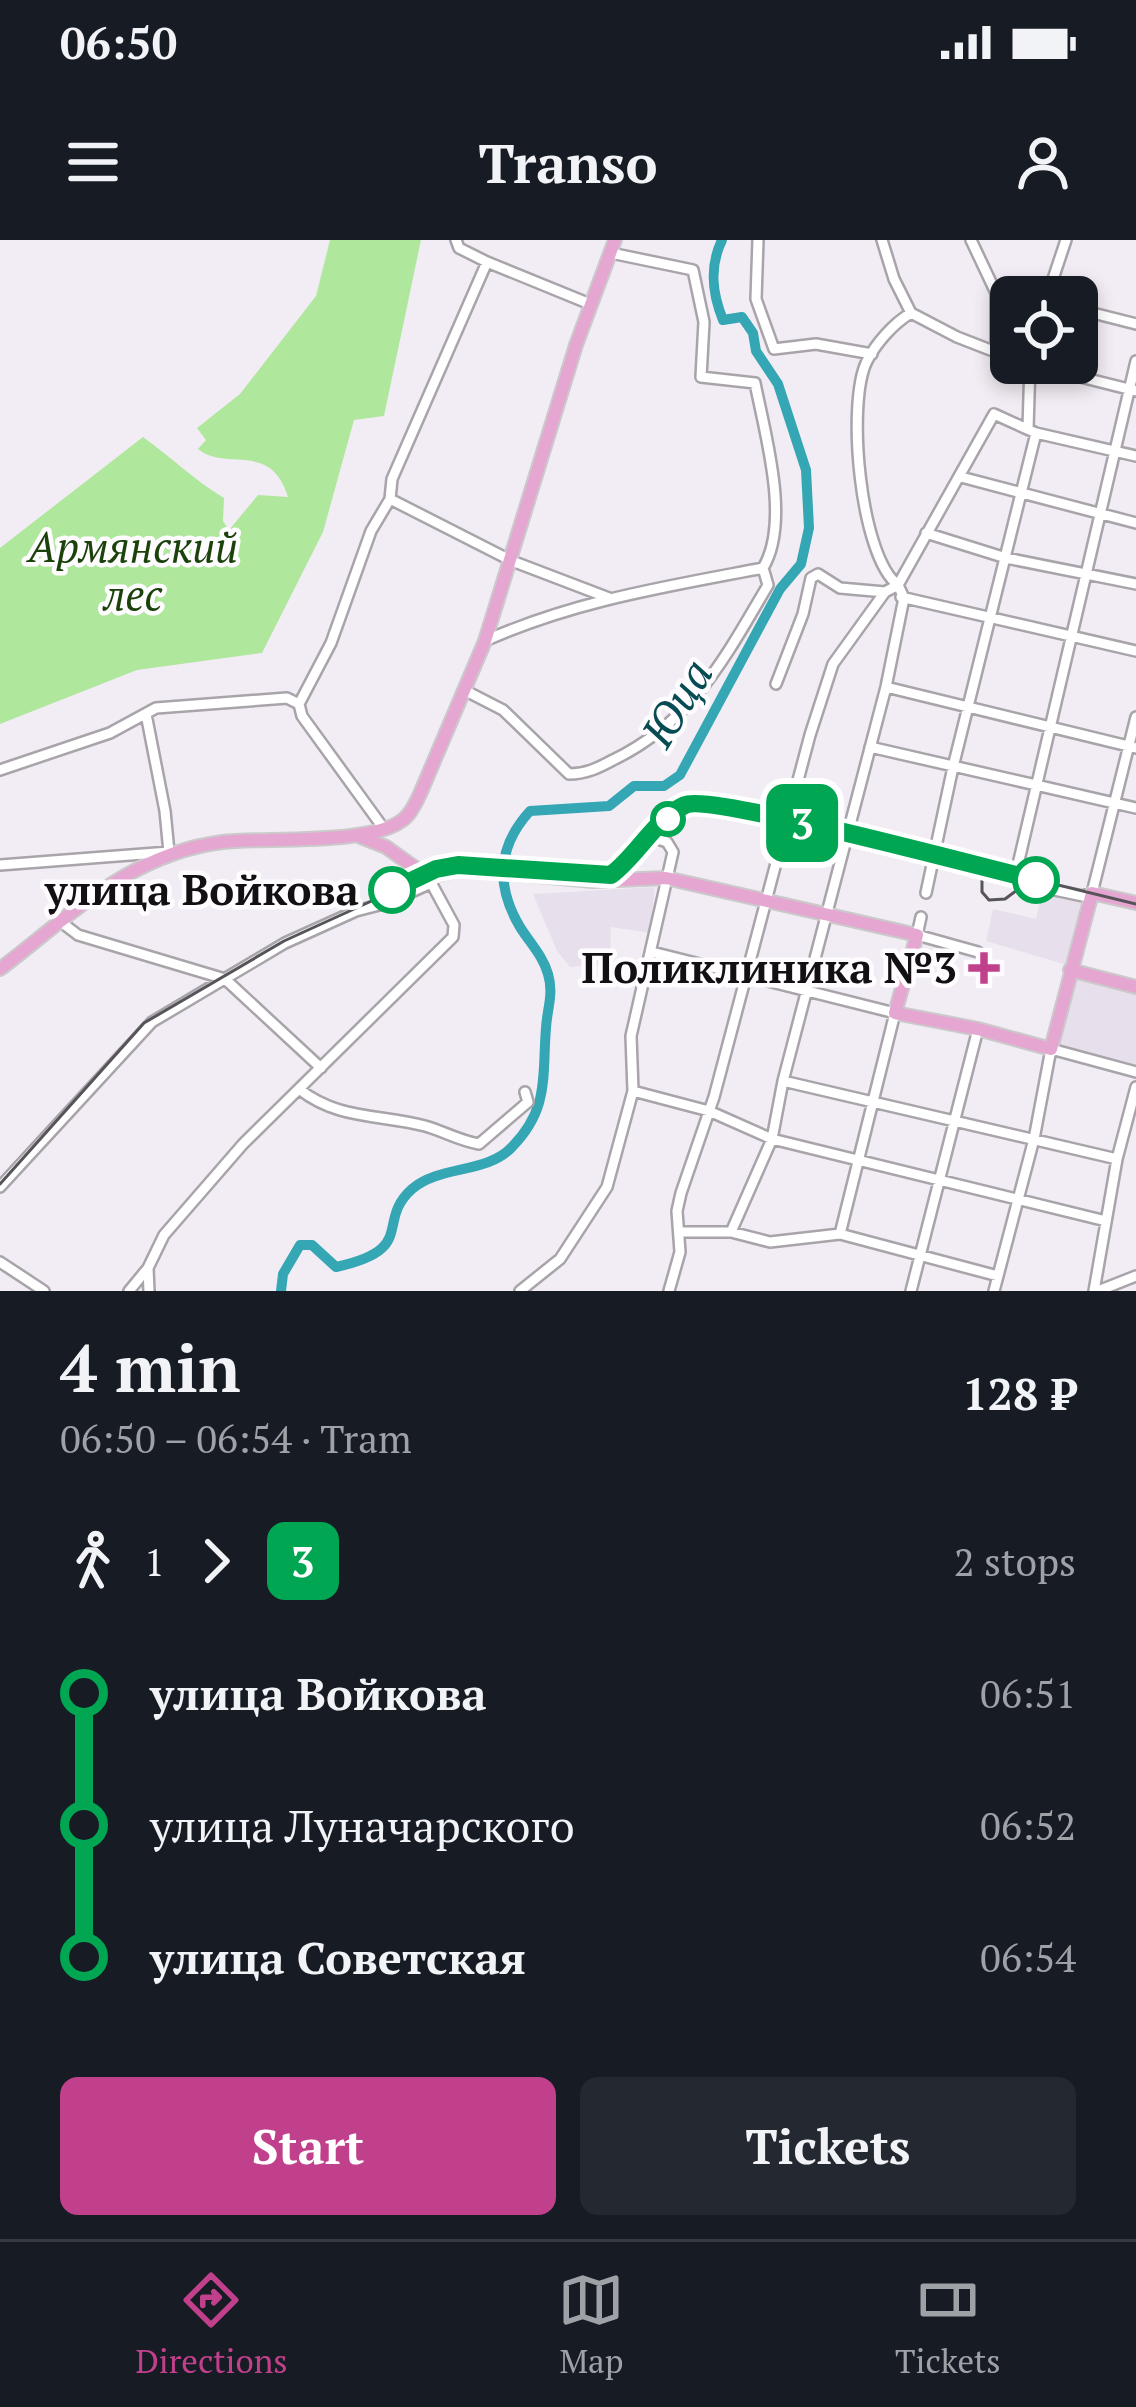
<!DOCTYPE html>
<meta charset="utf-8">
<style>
body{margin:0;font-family:"PT Serif",serif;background:#242831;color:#f1f3f6;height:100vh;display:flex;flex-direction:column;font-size:45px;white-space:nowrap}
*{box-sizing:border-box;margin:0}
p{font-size:39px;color:#9ea1a6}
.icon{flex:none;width:66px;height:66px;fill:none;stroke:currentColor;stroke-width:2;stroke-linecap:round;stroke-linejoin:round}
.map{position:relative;height:1051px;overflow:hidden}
.side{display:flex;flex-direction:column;background:#171b24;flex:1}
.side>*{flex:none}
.badge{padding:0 24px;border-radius:18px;font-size:42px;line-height:78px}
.fabs{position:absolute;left:990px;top:36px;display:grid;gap:24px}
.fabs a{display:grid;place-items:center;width:108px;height:108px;border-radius:18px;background:#171b24;box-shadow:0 6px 18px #0003;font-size:60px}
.map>.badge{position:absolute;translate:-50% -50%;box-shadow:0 0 0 6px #fff}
.legs{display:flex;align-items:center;gap:18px;height:132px;padding:0 60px;font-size:39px}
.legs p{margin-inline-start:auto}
.head{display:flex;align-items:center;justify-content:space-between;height:204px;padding:0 60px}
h1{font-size:66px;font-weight:700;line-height:90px}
.action{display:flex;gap:24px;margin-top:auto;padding:24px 60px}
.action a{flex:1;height:138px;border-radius:18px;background:#c0408c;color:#fff;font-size:48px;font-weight:700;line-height:138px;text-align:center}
.action a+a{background:#242831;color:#f1f3f6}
ul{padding:0 60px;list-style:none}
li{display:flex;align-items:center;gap:42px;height:132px;font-size:45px}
li i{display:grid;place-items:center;width:18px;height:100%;margin:0 15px;background:currentColor}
li i::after{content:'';width:30px;height:30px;margin:-15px;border:9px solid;border-radius:50%;background:#171b24}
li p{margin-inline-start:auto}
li:first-child i{background:linear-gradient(#0000 50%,currentColor 0)}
li:last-child i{background:linear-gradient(currentColor 50%,#0000 0)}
.status{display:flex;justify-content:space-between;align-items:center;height:84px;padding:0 60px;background:#171b24;direction:ltr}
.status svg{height:33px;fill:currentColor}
header{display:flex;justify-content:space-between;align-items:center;height:156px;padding:0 60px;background:#171b24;font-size:54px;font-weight:700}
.tabs{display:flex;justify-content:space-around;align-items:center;height:168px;border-top:3px solid #363941;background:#171b24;font-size:33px;color:#9ea1a6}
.tabs a{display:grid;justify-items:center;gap:6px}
.tabs .active{color:#c0408c}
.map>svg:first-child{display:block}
.built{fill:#e8dfec}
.green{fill:#afe79c}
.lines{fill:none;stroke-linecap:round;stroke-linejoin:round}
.river{stroke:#35a6b4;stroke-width:10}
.minor-casing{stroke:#a8a4aa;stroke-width:14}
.major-casing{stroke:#cbcacb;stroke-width:16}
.minor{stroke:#fff;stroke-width:9}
.major{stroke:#e5a6d1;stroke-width:12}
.tram{stroke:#565458;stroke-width:3}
.line-1-casing{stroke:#fff;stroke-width:27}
.line-1{stroke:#00a651;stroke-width:18}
.stop-1-dot{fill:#fff;stroke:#00a651;stroke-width:6}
.poi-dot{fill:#c0408c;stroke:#fefcfe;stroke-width:4.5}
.labels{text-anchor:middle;stroke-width:9;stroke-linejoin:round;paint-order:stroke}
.park-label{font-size:42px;font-style:italic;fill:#1c420b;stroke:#fefcfe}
.stop-label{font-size:42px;font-weight:bold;fill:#121013;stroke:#fefcfe;text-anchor:end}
.poi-label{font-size:42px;font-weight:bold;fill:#121013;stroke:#fefcfe;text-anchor:end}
.water-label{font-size:45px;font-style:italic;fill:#074b53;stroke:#fefcfe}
</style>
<div class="status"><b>06:50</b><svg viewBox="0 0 49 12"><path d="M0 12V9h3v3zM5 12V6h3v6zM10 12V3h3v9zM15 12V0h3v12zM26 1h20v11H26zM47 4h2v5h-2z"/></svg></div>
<header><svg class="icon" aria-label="menu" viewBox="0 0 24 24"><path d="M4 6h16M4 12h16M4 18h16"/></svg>Transo<svg class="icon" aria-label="person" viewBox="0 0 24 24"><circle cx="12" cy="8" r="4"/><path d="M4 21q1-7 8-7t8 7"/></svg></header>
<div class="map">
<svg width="1136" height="1051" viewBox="0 0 1136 1051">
<rect width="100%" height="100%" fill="#f2edf4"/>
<path class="built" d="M 655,647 L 650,693 L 611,687 L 610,724 L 570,727 L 557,711 L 533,654 Z
M 1042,651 L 1083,661 L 1067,725 L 986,701 L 993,669 L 1036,679 Z
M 1076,738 L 1136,751 L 1136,831 L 1057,809 Z"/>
<path class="green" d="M 330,0 L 421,0 L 384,176 L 354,180 L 323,292 L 262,413 L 137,430 L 0,484 L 0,308 L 143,197 C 171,217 194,240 224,258 L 223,281 L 229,290 L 258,255 L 288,257 C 271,200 225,232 198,209 L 206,200 L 197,188 L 240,154 L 316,56 Z"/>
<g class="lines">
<path class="river" d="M 281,1051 L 283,1034 L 300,1005 L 312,1005 L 336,1027 C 418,1009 375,982 412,949 C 440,925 487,934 512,907 C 550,868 542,836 546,788 C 547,769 554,754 548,734 C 543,716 530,703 520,687 C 495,645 498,606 530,571 L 609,566 L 634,546 L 664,546 L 680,535 L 780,349 L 801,324 L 809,288 L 806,230 L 778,144 L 756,111 L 753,93 L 742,77 L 723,80 C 712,53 709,27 722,0"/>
<g class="minor-casing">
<path id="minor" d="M 758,0 L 756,59 L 774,109 L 816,104 L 872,114
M 971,0 L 996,53 L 996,112
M 487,22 L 590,64
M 1047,57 L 1066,0
M 1077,69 L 1136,84
M 911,73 L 957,97 L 1011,118
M 1025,123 L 1136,151
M 1028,189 L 1030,123
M 961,237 L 1136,283
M 390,259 L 512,321 L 609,358
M 926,293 L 1006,318 L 1136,344
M 901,357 L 1136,411
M 485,401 C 573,361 669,346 763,328
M 776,444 L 803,374 L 811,338 L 818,334 L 840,348 L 885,352
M 886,447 L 1136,508
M 466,451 L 503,470 L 569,534 C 586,534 598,528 613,520 C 692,482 725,418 768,345 L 763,328 C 791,282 765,194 755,143 L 701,137 L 704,82 L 693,30 L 611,13
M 299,464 L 302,476 L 384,589
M 870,507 L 1136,568
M 0,530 L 110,493 L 156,468 L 287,458 L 299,464 L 331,403 L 371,291 L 390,259 L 392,239 L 487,22 L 459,8 L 456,0
M 0,625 L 169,612 L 165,571 L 146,474
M 1016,633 L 1136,121
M 926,653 L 953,527 L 1036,193
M 921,677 L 917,695 L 978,712
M 61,682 L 78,695 L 225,739 L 321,828
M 652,712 L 895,773 L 840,994
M 783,841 L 1117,919
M 299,849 C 338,880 379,874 425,886 C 443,891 460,901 479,904 L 528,862 L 525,852
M 633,851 L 709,871 L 772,899 L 1106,981
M 0,947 L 152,782 L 285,703 L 356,671 L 387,663 L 429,644
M 681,992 L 731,992 L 770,1002 L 840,994 L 998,1036
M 731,992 L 772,899 L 783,841 L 886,447 L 904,358 L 898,345 L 994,174 L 1036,193 L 1136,216
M 0,1022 L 44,1051
M 129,1051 L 148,1028
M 149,1051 L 148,1028 L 164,995 L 243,904 L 453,697 L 454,685 L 428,637
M 520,1051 L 560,1019 L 607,947 L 633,851 L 631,796 L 673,612 L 667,602 L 652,597 L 688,561 L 752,570 L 1016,633 L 1026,644 L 1083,656 L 1092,653 L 1136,477
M 669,1051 L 680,1012 L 677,971 L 681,953 L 714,857 L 810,495 L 833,424 L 885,352 L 898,345 C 860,317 846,162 867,121 C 876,103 894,83 911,73 L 894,39 L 882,0
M 911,1051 L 978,789
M 994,1051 L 1034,899 L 1051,809 L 1136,832
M 1094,1051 L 1117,919 L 1136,847
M 1098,1051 L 1136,1036"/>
</g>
<g class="major-casing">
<path id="major" d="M 356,595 L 386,607 L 428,637 L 464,629 L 593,641 L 666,638 L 917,695 L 895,773 L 978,789 L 1051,809 L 1092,653 L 1136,663
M 0,729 C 71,675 131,613 223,602 C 265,597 375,606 405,578 C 412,572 416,562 420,554 L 485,401 L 576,105 L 615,0
M 1070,730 L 1136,747"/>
</g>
<use href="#minor" class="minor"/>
<use href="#major" class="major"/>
<path class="tram" d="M 999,627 L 982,635 L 982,652 L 989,660 L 1005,659 L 1032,639
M 0,944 L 144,783 L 284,701 L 446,627 L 476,624 L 611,635 L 689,562 L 750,570 L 1136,664"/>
</g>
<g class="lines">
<g class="line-1-casing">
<path id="line-1" d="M 392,650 L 436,629 L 458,625 L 611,635 C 637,616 655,579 685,565 C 709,553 988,629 1036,640"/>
</g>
<use href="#line-1" class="line-1"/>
</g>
<g class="stop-1-dot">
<circle cx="668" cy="579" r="15"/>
<circle cx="1036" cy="640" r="21"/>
<circle cx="392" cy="650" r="21"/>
</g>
<path class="poi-dot" d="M978 710h12v12h12v12h-12v12h-12v-12h-12v-12h12z"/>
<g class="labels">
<g class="park-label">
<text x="133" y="322">Армянский<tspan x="133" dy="48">лес</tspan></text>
</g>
<g class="stop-label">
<text x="359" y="665">улица Войкова</text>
</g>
<g class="poi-label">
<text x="957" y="743">Поликлиника №3</text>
</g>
<g class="water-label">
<text transform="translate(677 463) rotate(-59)" y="16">Юца</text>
</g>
</g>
</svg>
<div class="fabs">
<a><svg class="icon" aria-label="locate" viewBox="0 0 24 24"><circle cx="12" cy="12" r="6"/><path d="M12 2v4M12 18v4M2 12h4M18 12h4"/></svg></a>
</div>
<b class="badge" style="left:802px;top:583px;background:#00a651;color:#fff">3</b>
</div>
<section class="side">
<div class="head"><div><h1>4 min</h1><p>06:50 – 06:54 · Tram</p></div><b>128 ₽</b></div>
<div class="legs"><svg class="icon" aria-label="walk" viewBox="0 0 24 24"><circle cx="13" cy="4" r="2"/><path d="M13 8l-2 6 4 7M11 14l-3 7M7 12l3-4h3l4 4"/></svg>1<svg class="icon" aria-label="forward" viewBox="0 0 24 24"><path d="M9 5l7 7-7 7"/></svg><b class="badge" style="background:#00a651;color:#fff">3</b><p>2 stops</p></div>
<ul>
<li><i style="color:#00a651"></i><b>улица Войкова</b><p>06:51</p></li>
<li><i style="color:#00a651"></i><span>улица Луначарского</span><p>06:52</p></li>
<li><i style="color:#00a651"></i><b>улица Советская</b><p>06:54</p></li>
</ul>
<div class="action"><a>Start</a><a>Tickets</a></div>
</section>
<nav class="tabs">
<a class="active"><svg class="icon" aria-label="directions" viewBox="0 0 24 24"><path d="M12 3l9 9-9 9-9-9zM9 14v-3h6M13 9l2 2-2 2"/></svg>Directions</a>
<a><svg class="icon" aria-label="map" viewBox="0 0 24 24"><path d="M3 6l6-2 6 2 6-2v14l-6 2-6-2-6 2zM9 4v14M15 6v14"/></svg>Map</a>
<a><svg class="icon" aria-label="tickets" viewBox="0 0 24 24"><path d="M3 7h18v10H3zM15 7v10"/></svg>Tickets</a>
</nav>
